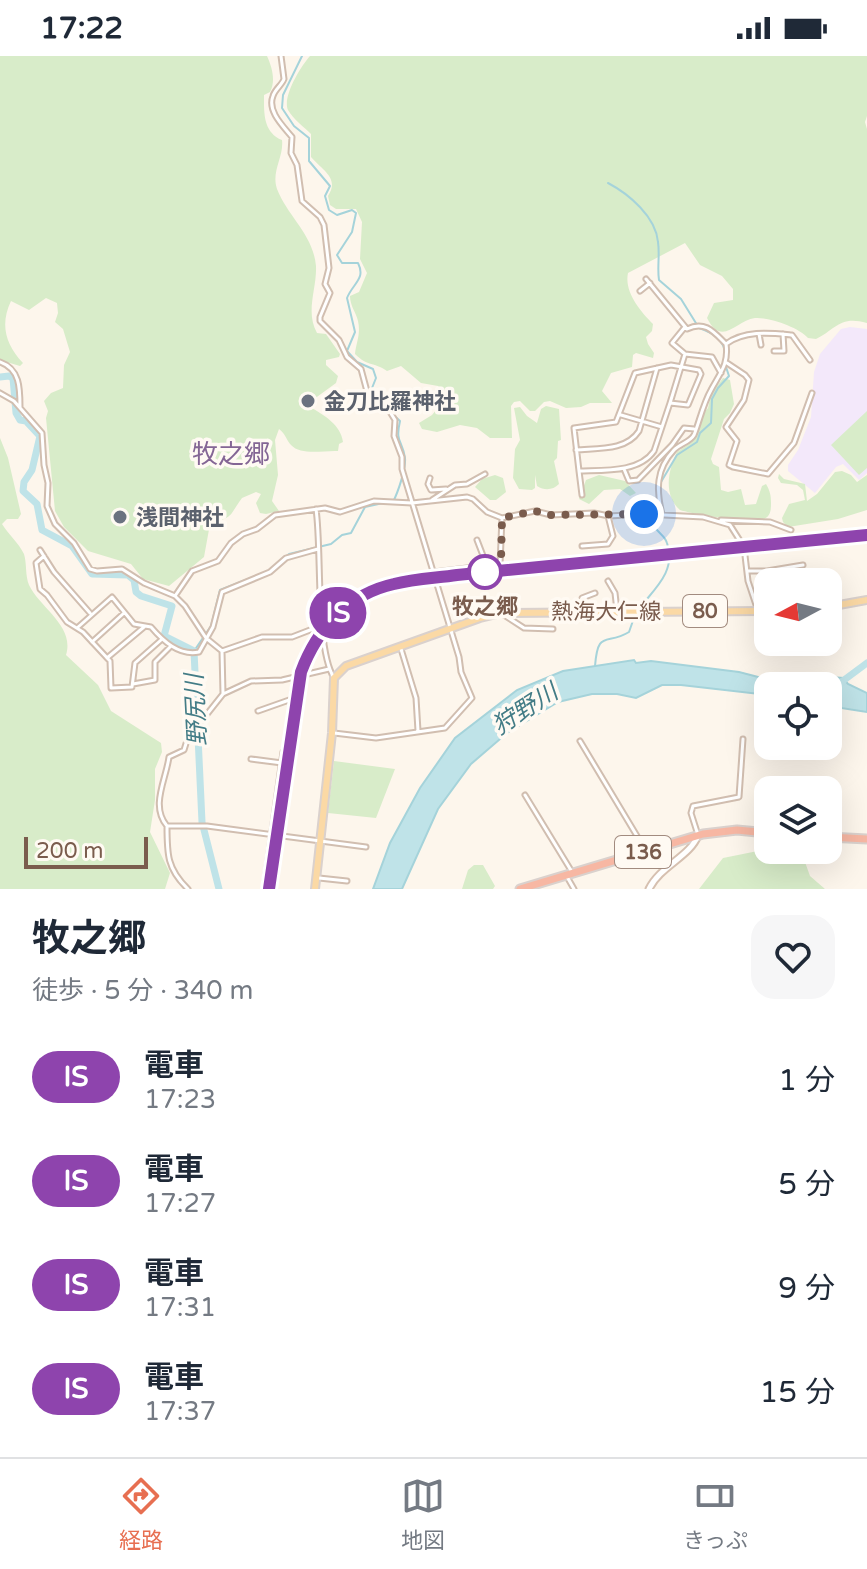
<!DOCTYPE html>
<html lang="ja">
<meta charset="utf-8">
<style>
body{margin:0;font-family:"Varela Round","Noto Sans JP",sans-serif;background:#f6f6f7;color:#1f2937;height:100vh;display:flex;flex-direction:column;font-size:30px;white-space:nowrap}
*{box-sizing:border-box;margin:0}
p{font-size:26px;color:#747a83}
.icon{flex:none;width:44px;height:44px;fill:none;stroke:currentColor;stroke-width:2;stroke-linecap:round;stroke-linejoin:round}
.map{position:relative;height:833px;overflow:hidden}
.sheet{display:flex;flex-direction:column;background:#fff;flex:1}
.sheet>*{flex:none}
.badge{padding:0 16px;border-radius:26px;font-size:28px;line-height:52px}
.needle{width:52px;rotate:263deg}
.controls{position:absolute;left:754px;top:512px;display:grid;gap:16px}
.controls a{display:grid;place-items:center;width:88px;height:88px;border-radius:16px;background:#fff;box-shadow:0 8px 32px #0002;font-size:40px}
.scale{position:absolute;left:24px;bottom:20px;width:124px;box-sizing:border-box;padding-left:8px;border:4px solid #7a5c4d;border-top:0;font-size:22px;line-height:28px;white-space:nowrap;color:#7a5c4d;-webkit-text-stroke:6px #fffaf3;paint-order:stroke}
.you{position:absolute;width:40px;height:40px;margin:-20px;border:6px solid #fff;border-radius:50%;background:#1a73e8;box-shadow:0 0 0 12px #1a73e833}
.map>.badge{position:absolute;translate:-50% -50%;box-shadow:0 0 0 4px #fff}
.round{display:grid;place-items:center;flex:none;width:84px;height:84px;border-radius:24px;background:#f6f6f7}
.headline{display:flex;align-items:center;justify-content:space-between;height:136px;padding:0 32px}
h1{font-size:38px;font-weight:700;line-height:60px}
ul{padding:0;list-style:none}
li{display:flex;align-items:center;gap:24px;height:104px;padding:0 32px}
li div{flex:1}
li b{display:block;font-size:30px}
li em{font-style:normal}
li .badge{min-width:88px;font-weight:700;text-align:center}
.status{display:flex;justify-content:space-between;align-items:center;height:56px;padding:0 40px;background:#fff;direction:ltr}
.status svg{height:22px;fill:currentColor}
.menu{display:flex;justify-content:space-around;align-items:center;height:112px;border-top:2px solid #e0e1e3;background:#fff;font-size:22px;color:#747a83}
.menu a{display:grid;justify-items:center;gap:4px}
.menu .selected{color:#e76f51}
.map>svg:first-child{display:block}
.education{fill:#f3e8fa}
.green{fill:#d8ecc9}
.water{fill:#bfe3e8;stroke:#a5d3da;stroke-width:2}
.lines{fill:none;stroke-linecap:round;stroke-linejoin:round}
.stream{stroke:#a5d3da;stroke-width:2}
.river{stroke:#bfe3e8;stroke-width:7}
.street-casing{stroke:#d1beb0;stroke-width:7}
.secondary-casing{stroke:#d6c0b0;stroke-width:9}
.primary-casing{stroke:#dad1cd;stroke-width:10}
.highway-casing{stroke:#dad1cd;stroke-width:11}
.street{stroke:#fff;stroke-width:3}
.secondary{stroke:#fff;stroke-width:5}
.primary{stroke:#fbd9a5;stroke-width:6}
.highway{stroke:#f7b7a3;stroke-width:7}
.rail-casing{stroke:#b9a8c9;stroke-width:5}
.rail{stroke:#fffaf3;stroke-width:2;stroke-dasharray:6;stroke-linecap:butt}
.line-casing{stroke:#fff;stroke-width:18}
.line{stroke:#8e44ad;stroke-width:12}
.walk{stroke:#7a5c4d;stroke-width:8;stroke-dasharray:0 14.4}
.worship-dot{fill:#6b7280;stroke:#fffaf3;stroke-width:3}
.stop-dot{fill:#fff;stroke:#8e44ad;stroke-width:4}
.labels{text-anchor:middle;stroke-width:7;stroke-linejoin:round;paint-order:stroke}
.shield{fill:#fffaf3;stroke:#a28b7f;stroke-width:2}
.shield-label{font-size:20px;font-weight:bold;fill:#7a5c4d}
.worship-label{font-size:22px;font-weight:bold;fill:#5b616d;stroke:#fffaf3;text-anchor:start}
.stop-label{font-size:22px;font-weight:bold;fill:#7a5c4d;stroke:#fffaf3}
.street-label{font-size:22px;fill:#7a5c4d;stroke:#fffaf3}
.water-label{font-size:24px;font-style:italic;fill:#437c86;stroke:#fffaf3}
.quarter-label{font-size:26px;fill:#846695;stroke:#fffaf3}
</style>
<div class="status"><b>17:22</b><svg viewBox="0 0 49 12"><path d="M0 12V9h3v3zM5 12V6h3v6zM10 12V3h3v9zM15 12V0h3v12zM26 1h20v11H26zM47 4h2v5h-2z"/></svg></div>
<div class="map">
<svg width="867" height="833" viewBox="0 0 867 833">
<rect width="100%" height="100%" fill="#fdf6ec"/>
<path class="education" d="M 850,271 L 867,273 L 867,417 L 859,424 L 843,408 L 836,411 L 815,437 L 788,415 L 788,409 L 798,394 L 811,361 L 814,316 L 820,298 L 841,273 Z"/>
<path class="green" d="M 0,0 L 267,0 C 272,11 276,25 270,36 L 264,39 C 264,57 263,76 282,84 C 284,101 271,115 277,133 C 288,161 313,178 316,210 C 317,233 305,256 317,277 L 326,278 L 340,298 L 339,301 L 326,304 L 326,309 L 338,320 L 336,327 L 310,346 L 310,351 C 324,359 341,369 343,386 L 339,388 L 338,395 C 325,394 301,400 291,389 C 286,384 286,378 279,373 L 275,384 L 278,419 L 272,445 L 279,455 L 266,458 L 260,457 L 256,447 L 261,438 L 256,436 L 242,442 C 228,461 235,460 210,468 L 204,501 L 169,530 L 143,523 L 131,508 L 88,495 L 64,471 L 55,455 L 46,362 L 48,355 L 44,345 L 51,337 L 63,332 L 64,309 L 70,296 L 63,273 L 55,266 L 58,257 L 57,247 L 46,242 L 29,254 L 11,245 C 0,268 5,288 23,307 L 20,310 L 0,304 Z
M 310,0 L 867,0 L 867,60 L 865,66 L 867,73 L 867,267 C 840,259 836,273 816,283 L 808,282 C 798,271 769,261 755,262 C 736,264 722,292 707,262 L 714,247 L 733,244 L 733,233 L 722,220 L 700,209 L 685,187 L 628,217 C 624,236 640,255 653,268 L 652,275 L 646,281 L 648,288 L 654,297 L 653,302 L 636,297 L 633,299 L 632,311 L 611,317 L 602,335 L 612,347 L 590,347 L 581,351 L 566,352 L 550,345 L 544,346 L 535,355 L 530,355 L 520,345 L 514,346 L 511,350 L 512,382 L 490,382 L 477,372 L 460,369 L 437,376 L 422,373 L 419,367 L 432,359 L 446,342 L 438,330 L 421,327 L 401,310 L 387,315 C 375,306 368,311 355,298 C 356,287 361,278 358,265 C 356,256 350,250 350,240 L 359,236 L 367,217 L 360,203 L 362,166 L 356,153 L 336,153 L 330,149 L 328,140 C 340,122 322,114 311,101 L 311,78 C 304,71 293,63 288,54 C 282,41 301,10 310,0 Z
M 723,322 L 730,324 L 734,348 L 730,357 L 724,363 L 711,403 L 713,408 L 719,411 L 721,434 L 728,436 L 741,433 L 745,449 L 756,448 L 762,430 L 766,428 C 770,435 771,439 771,447 C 771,453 771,460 764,463 C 753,468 692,458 680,454 C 663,439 668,414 677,396 L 692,386 L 697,365 L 708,352 L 711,338 Z
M 546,350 L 559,353 L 561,384 L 558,385 L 557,402 L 554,405 L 559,428 C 553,434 545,435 537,430 L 535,419 L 535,432 L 532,434 L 519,433 L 513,422 L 515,393 L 520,384 L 514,352 L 520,351 L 527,360 L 537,367 L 541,353 Z
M 867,355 L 867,412 L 859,419 L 831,389 Z
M 0,382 L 8,402 L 21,458 L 18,463 L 7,463 L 2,468 C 9,479 18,486 24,498 C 27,508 25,519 29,529 C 40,552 75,570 66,599 L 98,629 L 111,655 L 161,687 L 162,696 L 155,713 L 155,744 L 150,776 L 170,817 L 165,833 L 0,833 Z
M 842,415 L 851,419 L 857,426 L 867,419 L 867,454 L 838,463 L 788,471 L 783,466 L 782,462 L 789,448 L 805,444 L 803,434 L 797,429 L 781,427 L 778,422 L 779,418 L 784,423 L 805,428 L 807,445 L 817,438 L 835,416 Z
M 495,419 L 503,422 L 506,436 L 496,444 L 490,444 L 475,431 L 482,423 Z
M 599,419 L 625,425 L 636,437 L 630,440 L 620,433 L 604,434 L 589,448 L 579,443 L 586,424 Z
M 334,705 L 395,713 L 376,762 L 328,757 Z
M 768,793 L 791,794 L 805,806 L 810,820 L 825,833 L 699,833 L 723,802 Z
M 474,809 L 483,809 L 495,830 L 493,833 L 462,833 L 468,814 Z"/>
<path class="water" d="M 634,604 L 636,607 L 651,605 L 739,616 L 762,622 L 793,618 L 843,622 L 848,628 L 867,637 L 867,656 L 828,650 L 828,630 L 768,630 L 768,639 L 681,629 L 662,629 L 636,642 L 617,638 L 592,638 L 558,646 L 507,677 L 471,708 L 438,753 L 402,833 L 373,833 L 390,787 L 420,732 L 455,682 L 517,634 L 563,615 Z"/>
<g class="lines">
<path class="stream" d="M 302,0 L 283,39 L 282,52 L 294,70 L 309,82 L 309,105 L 330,130 L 325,140 L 329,154 L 337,159 L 352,154 L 356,157 L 352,176 L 337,199 L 342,207 L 358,207 C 366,223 353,227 347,242 L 355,276 L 347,295 L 357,306 L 373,313 L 376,322 L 370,337 L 400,365 C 395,387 402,383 405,402 C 406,413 398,436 393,446
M 608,127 C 629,138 656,161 658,186 C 660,199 657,212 659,224 L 681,243 L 699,272 C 711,276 724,283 725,297
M 661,426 L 677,399 L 697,386 L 700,377 L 711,367 L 712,343 L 718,332 L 729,320 L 725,308
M 638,554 C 653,534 677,516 667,487 C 664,477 655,478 651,461
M 194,595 L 211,570 L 220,534 L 268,515 L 289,498 L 331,488 L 342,479 L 351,477 L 365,451 L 383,447
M 595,610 C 598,573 606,590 629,576 L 635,559"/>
<path class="river" d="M 0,321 L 9,320 L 13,322 L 16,357 L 20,364 L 26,365 L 40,380 L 32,414 L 24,426 L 23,435 L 37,448 L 42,474 L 72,490 L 92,518 L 128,519 L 134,524 L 136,536 L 141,540 L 172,550 L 164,580 L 194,595 L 202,766 L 219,833
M 840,627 L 867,607"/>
<g class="street-casing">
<path id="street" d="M 281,0 L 284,23 C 282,29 275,33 273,40 C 267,55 283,70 292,81 L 291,97 L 297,109 L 302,145 L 320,161 L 324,169 L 329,212 L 325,228 L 330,237 L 320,261 L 320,265 L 339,284 L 347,301 L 361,313 L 368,339 L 390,356 L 395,364 L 394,380 L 402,401 L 402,413 L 459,601 L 461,616 L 472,642 L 445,672 L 376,682 L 334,677
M 646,223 L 687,273 C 705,264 714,276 726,288 C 729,308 720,317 711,334 C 703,348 699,367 694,379 C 690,386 680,388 674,394 C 656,413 656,434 662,458
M 640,235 L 650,227
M 759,278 L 761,289
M 726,288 C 745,274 770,277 792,279 L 810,304
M 774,295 L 784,295 L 783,278
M 685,298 L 712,301 L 721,317
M 0,306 C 20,313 20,332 20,351
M 727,307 L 745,319 L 749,324 L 744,344 L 726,371 L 737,385 L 729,409 L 733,411 L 768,418 L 794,387 L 812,337
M 671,309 L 699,314 L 701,318 L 688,349 L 670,347 L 654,395 C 639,417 603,414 579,415 L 574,372 L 616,366 L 635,317 Z
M 0,337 L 14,345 L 42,377 L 44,409 L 48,427 L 47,450 L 55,468 L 74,487 L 90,513 L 97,515 L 122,513 L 144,527 L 175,540 L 185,550 L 206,582 L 222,595 L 262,581 L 292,581 L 323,569
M 670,347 L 685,298 L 672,287 L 685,271
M 621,359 L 662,371
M 576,394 C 598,392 626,395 639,375 L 657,312
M 624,413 L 629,425 L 638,424 L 672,389 L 684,372 L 694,373
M 579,415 L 582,439
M 430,422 L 428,428 L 431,434 L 446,433
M 432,444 L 455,429 L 467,428 L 485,418
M 316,453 C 322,494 315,591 334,622
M 721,464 L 770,466 L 791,474
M 477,484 L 487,510
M 582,490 L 608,488 L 613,480 L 608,460
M 40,494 L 54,516 L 90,557
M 44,500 L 36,507 L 40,533 L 47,539 L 67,566 L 83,576 L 110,605 L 111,632 L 132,631 L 135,607 L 161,584
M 747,515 L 767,515 L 803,509
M 434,516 L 500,508 L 502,462
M 435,525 L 473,520
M 608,525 L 615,537 L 617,555
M 175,540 L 192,515 L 218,505 L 231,487 L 243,478 L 257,473 L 275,459 L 325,452 L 340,456 L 374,445 L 412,447 L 467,441 L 473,443 L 487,456 L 502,462 L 535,455 L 551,459 L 594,457 L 609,460 L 644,458 L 703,461 L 730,469 L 744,491 L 748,525 L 757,552
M 583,555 L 582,542 L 595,537
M 504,559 L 524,572 L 553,573
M 77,572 L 112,541 L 134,568 L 151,571 C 163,585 179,600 199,596 L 213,571 L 222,536 L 270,516 L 286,502 L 318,493
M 92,586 L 124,557
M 401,593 L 416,642 L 418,675
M 222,595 L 223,638
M 107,602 L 144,571
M 133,628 L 155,624 L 155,606 L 171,590
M 258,655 L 292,643 L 295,622
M 580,685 L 646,795
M 251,703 L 282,707
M 525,739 L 572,816
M 167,770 L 207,770 L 366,791
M 698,779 L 691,757 L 693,750 L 739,741 L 743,683
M 566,819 L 574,833
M 319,822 L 347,825
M 188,833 C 167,813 167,798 167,770 C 150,750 166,724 169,701 L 184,694 L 192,668 L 200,667 L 223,638 L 251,625 L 282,624 L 329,613
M 264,833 L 283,696"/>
</g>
<g class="secondary-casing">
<path id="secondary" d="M 649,833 C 660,810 691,800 698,779"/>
</g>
<g class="primary-casing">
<path id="primary" d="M 828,551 L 867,544
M 315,833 L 332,677 L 334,622 L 346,610 L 480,562 L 501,557 L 768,555"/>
</g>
<g class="highway-casing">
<path id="highway" d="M 828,781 L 867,783
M 520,833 L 703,778 L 737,774 L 768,777"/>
</g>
<use href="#street" class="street"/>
<use href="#secondary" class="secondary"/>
<use href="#primary" class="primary"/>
<use href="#highway" class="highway"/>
<g class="rail-casing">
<path id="rail" d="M 269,833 L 301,616 C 318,568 353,536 403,526 L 867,479"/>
</g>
<use href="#rail" class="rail"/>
</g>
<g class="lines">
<g class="line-casing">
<path id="line" d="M 269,833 L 301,616 C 317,573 348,538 394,528 C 414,523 436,522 457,519 L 867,479"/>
</g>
<use href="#line" class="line"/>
<path class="walk" d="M 485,516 L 487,510 L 501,506 L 502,462 L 535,455 L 551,459 L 644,458"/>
</g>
<g class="worship-dot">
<circle cx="308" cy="345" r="8"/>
<circle cx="120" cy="461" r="8"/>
</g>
<circle class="stop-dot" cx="485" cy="516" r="16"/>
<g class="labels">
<g class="shield">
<rect x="683" y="539" width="44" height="32" rx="6"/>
<rect x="615" y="780" width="56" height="32" rx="6"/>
</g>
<g class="shield-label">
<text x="705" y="562">80</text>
<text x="643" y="803">136</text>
</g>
<g class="worship-label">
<text x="324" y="353">金刀比羅神社</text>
<text x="136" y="469">浅間神社</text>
</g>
<g class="stop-label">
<text x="485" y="558">牧之郷</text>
</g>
<g class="street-label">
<text x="606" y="563">熱海大仁線</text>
</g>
<g class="water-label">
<text transform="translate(525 653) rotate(-33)" y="8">狩野川</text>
<text transform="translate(196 654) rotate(-93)" y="8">野尻川</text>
</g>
<g class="quarter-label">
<text x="231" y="407">牧之郷</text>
</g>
</g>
</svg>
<div class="controls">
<a><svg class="needle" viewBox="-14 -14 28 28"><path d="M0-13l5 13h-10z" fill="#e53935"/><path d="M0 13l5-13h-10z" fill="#747a83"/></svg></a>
<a><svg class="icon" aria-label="locate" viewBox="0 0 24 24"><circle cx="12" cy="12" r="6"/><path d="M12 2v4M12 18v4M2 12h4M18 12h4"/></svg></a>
<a><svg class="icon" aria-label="layers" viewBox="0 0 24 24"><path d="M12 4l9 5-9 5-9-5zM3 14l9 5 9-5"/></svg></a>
</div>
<div class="scale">200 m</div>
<div class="you" style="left:644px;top:458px"></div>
<b class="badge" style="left:338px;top:557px;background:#8e44ad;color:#fff">IS</b>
</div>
<section class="sheet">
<div class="headline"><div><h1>牧之郷</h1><p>徒歩 · 5 分 · 340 m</p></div><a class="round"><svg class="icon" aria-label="heart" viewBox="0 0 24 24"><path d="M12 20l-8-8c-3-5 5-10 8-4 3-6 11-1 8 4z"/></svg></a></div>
<ul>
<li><span class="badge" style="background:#8e44ad;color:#fff">IS</span><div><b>電車</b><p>17:23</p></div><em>1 分</em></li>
<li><span class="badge" style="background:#8e44ad;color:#fff">IS</span><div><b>電車</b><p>17:27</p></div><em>5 分</em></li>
<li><span class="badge" style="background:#8e44ad;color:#fff">IS</span><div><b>電車</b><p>17:31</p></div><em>9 分</em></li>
<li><span class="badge" style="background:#8e44ad;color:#fff">IS</span><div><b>電車</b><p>17:37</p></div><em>15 分</em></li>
</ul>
</section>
<nav class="menu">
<a class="selected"><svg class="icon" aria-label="directions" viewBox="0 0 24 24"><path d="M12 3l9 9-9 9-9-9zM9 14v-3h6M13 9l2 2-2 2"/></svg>経路</a>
<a><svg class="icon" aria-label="map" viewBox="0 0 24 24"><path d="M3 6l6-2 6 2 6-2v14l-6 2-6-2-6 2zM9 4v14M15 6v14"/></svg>地図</a>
<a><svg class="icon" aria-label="tickets" viewBox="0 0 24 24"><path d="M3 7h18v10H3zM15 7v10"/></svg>きっぷ</a>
</nav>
